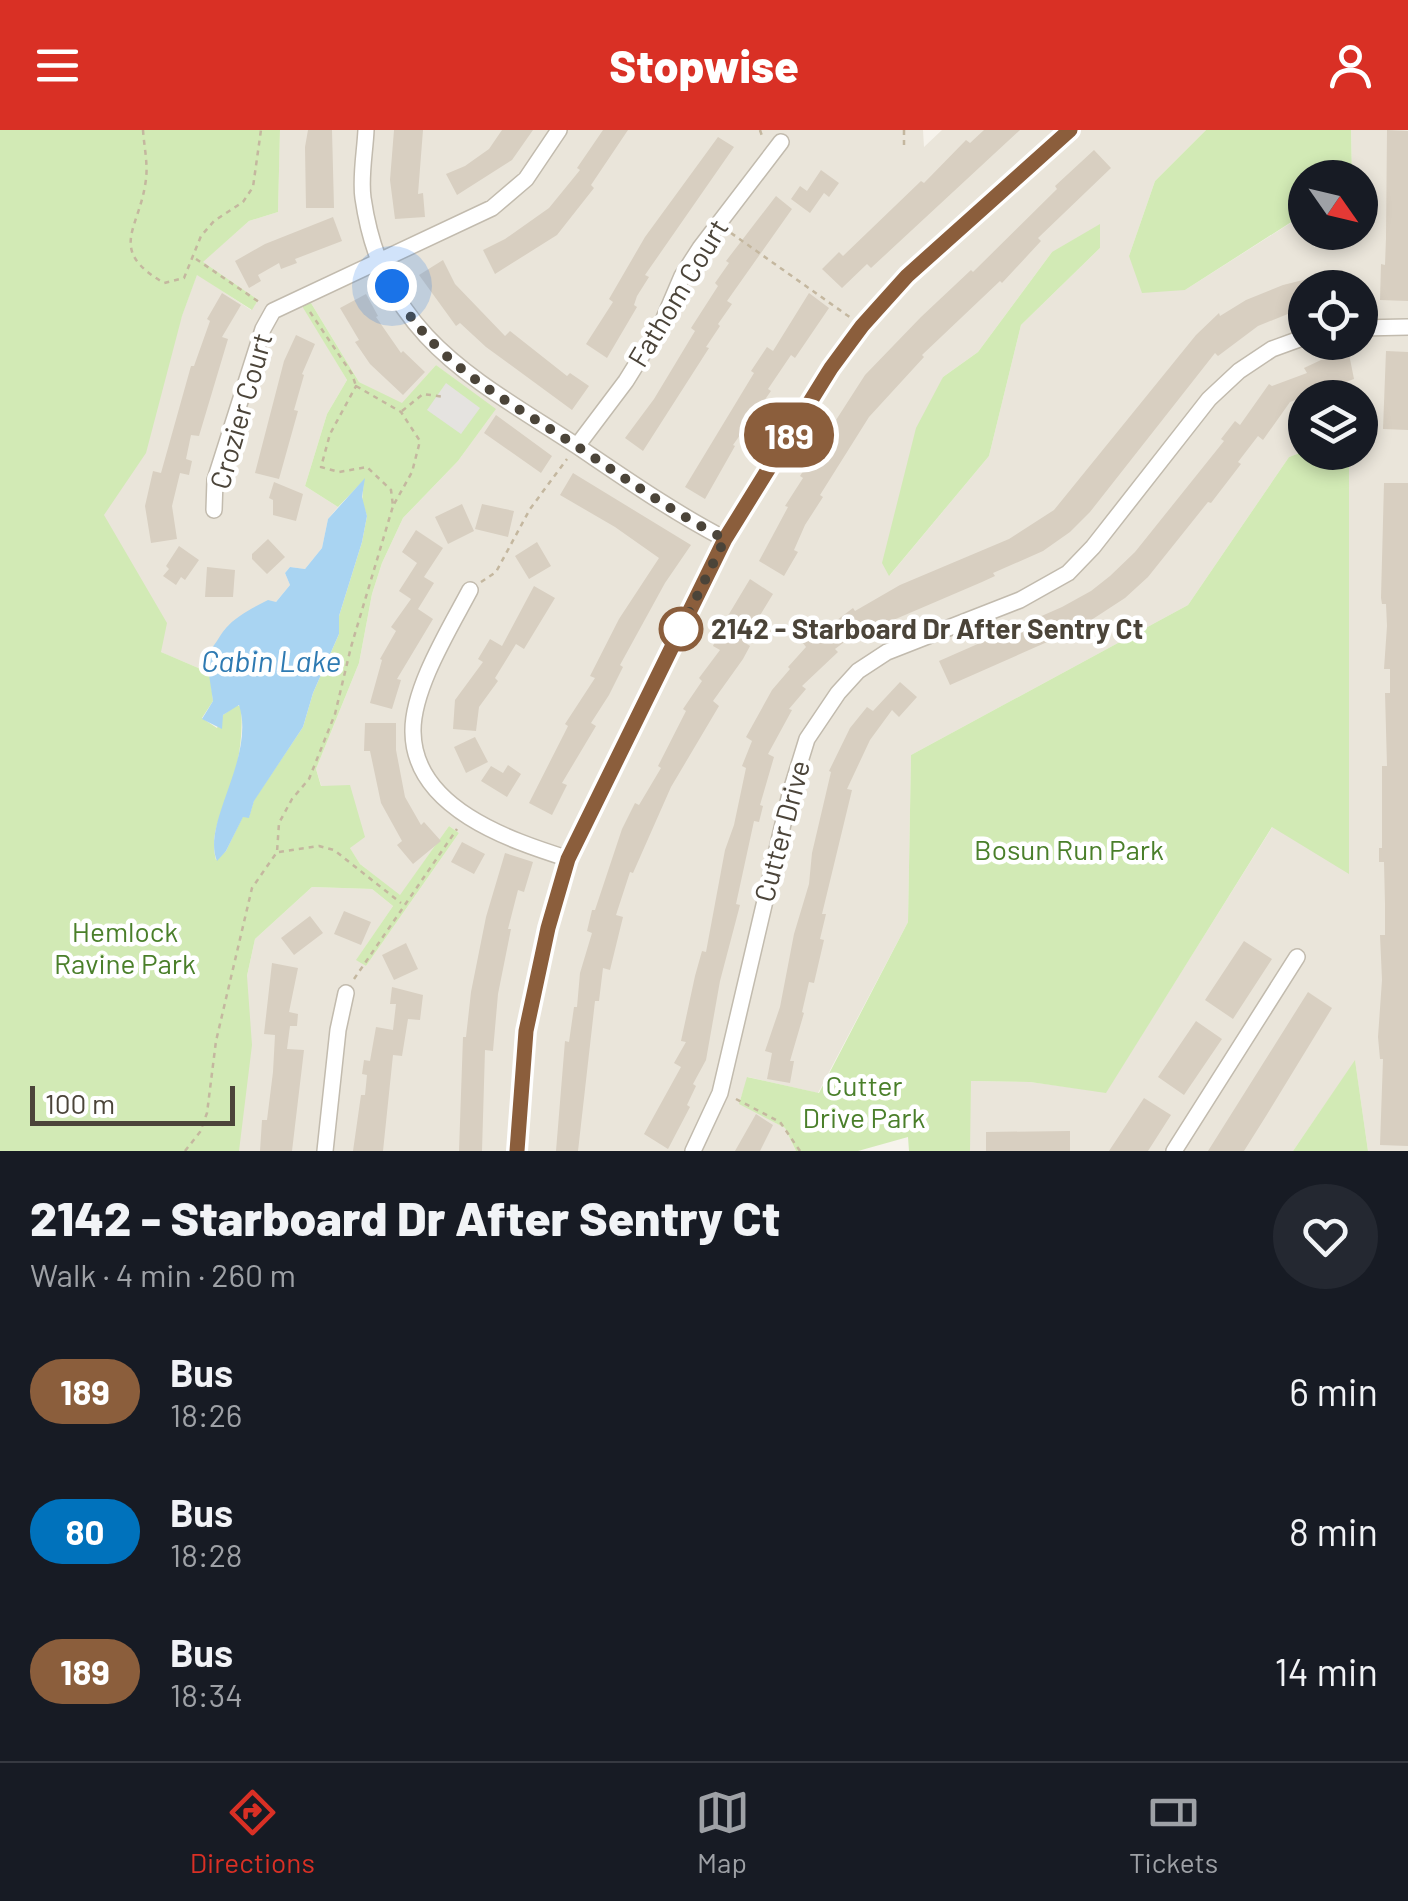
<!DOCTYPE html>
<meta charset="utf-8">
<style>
body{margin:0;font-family:Barlow,sans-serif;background:#242831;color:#f1f3f6;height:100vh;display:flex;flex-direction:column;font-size:38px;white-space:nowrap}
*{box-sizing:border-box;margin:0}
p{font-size:32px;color:#9ea1a6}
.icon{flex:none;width:55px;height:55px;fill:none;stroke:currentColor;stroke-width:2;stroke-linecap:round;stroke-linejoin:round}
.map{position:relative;height:1021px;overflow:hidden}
.panel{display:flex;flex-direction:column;background:#171b24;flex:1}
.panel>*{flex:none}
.badge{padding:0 20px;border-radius:32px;font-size:35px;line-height:65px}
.needle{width:65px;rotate:124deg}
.controls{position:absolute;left:1288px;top:30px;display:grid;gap:20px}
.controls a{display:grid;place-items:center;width:90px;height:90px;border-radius:50%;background:#171b24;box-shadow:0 5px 15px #0003;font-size:50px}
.scale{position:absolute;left:30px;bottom:25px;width:205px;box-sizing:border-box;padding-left:10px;border:5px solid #4b4439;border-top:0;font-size:28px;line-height:35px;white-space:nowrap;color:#4b4439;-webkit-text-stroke:8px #fff;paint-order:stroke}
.you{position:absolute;width:50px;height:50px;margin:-25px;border:8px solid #fff;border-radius:50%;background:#1a73e8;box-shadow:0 0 0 15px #1a73e833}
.map>.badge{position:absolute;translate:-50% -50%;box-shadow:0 0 0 5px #fff}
.round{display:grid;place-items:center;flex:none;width:105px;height:105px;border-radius:52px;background:#242831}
.headline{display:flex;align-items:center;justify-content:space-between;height:170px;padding:0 30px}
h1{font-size:48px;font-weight:800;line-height:75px}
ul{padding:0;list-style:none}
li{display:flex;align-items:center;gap:30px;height:140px;padding:0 30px}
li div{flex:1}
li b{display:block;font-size:38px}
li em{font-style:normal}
li .badge{min-width:110px;font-weight:700;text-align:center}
header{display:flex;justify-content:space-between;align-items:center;height:130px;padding:0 30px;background:#d93025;color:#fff;font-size:45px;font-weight:800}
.dock{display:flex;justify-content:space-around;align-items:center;height:140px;border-top:2px solid #363941;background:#171b24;font-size:28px;color:#9ea1a6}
.dock a{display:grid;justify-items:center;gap:5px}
.dock .selected{color:#d93025}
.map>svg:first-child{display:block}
.residential{fill:#eae5da;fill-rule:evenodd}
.green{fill:#d2eab5}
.parking{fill:#e5e3e0}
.water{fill:#a9d4f2}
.building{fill:#d8cfc1}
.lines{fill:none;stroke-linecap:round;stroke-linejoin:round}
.minor-casing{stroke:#c2bbae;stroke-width:18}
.path{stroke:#c4b79f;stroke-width:2.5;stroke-dasharray:5 5;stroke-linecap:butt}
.minor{stroke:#fff;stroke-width:15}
.line-casing{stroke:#fff;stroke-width:22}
.line{stroke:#8b5e3c;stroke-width:15}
.walk{stroke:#4b4439;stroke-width:10;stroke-dasharray:0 18}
.stop-dot{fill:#fff;stroke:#8b5e3c;stroke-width:5}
.labels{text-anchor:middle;stroke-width:9;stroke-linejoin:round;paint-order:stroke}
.street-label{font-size:28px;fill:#4b4439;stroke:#fff}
.stop-label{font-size:28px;font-weight:bold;fill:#4b4439;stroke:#fff;text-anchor:start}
.park-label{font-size:28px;fill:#4a7f2a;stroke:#fff}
.water-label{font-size:30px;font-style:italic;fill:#2e7ab2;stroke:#fff}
</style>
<header><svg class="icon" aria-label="menu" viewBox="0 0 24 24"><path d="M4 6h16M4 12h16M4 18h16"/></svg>Stopwise<svg class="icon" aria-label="person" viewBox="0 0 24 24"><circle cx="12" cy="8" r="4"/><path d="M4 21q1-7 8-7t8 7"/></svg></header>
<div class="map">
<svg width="1408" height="1021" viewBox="0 0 1408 1021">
<rect width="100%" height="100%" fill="#f6f3ec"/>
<path class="residential" d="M 280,0 L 923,0 L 924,17 L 942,0 L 1206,0 L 1155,51 L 1129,126 L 1185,160 L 1297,89 L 1314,117 L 1342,103 L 1360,102 L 1360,48 L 1352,47 L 1351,0 L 1408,0 L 1408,1021 L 1368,1021 L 1355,931 L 1293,1021 L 970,1021 L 970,951 L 1030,952 L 1106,962 L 1273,696 L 1349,743 L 1349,323 L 1360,322 L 1360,268 L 1305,268 L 1305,321 L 1289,327 L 1188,475 L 911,625 L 908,792 L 818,963 L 748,947 L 739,973 L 785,998 L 796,1021 L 223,1021 L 243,865 L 255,809 L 312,757 L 372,759 L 393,776 L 357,829 L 366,836 L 459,703 L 449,696 L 400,766 L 360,734 L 332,690 L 316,639 L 359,533 L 372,464 L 382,433 L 403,388 L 458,331 L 495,280 L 436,235 L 402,274 L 359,252 L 311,173 L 303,176 L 347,250 L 327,284 L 305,356 L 338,377 L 328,389 L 322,418 L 305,439 L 290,437 L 285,443 L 290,455 L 275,473 L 225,499 L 220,511 L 206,525 L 210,543 L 163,523 L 101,480 L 101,320 L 181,188 L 197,144 L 251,180 L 258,170 L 202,132 L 249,91 L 278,82 ZM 1100,118 L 1021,195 L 989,326 L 890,445 L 943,247 L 978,222 L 1052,122 ZM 1305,158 L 1360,158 L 1360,212 L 1305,212 Z"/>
<path class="green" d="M 0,0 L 280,0 L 278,82 L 249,91 L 203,132 L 258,170 L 252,180 L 197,145 L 182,186 L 146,323 L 104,385 L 167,493 L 161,522 L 210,543 L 213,571 L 202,588 L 217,598 L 223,585 L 237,575 L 241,577 C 243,602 240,624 234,648 C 227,676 208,699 216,730 L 226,721 L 243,686 L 249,687 L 254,670 L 303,597 L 313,563 L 339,504 L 339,486 L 362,412 L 367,386 L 362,371 L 364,350 L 338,377 L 305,356 L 327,284 L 347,250 L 302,176 L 311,173 L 359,252 L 402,273 L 436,235 L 496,279 L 458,331 L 403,388 L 382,433 L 372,464 L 359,533 L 316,639 L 321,656 L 350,655 L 365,707 L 350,718 L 360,734 L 400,765 L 449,696 L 459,703 L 366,836 L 356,830 L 393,776 L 372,759 L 312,757 L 255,809 L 247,846 L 252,915 L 239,1021 L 0,1021 Z
M 1206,0 L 1351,0 L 1352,47 L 1305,48 L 1305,102 L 1296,89 L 1185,160 L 1142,163 L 1129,126 L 1155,51 Z
M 1100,94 L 1100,118 L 1021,195 L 989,326 L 889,446 L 882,433 L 916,298 L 943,247 L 978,222 L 1052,122 Z
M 1305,321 L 1349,323 L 1349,744 L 1272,697 L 1106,963 L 1030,952 L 971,951 L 970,1021 L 909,1021 L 908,1007 L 858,1021 L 796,1021 L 785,998 L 739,974 L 747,947 L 819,963 L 908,792 L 911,625 L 1188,475 L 1289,327 Z
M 1355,930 L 1368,1021 L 1293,1021 Z"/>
<path class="parking" d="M 446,253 L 480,278 L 461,304 L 427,280 Z"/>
<path class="water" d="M 365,348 L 362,367 L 367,386 L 362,412 L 339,486 L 339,504 L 313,563 L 303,597 L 254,671 L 249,688 L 243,687 L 226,721 L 217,731 C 201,693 256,628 239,575 L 223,585 L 222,599 L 202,589 L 213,571 L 206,525 C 215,516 219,506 226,498 C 236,486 254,477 268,470 L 276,472 L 290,455 L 285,443 L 290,437 L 305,439 L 322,418 L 328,389 Z"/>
<path class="building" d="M 308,0 L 332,0 L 334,78 L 306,78 L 305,17 Z
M 394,0 L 423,0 L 418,64 L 423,63 L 425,87 L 395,89 L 390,50 Z
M 502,0 L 533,0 L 512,30 L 457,65 L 446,44 L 465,36 L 489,19 Z
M 603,0 L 628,0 L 591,55 L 594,58 L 557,105 L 495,144 L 483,120 L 505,109 L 549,78 L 580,40 L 577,38 Z
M 984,0 L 1020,0 L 871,138 L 867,134 L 842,158 L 822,139 L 839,122 L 843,126 L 921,51 L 924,53 L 966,10 L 970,13 Z
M 1387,0 L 1408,1 L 1408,171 L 1380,170 L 1381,134 L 1385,135 L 1386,108 Z
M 718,7 L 734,17 L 645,145 L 649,147 L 637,166 L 634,175 L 637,177 L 607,228 L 586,214 L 613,172 L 609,169 L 645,107 Z
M 1094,20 L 1111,38 L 1038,108 L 1041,111 L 1002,153 L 1000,151 L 922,225 L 924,227 L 869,287 L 820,365 L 823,367 L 805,395 L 794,420 L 798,422 L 784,446 L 759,431 L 788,377 L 785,376 L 803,348 L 800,346 L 865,245 L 921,187 L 971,140 L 973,142 L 1057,59 L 1055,56 Z
M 821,40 L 839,53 L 829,67 L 824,63 L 810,83 L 791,69 L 800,56 L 807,61 Z
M 776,66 L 792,79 L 727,171 L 732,174 L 718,194 L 720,196 L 706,217 L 709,218 L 643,321 L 625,308 L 654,269 L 695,201 L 691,198 L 718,156 L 715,153 L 729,133 L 726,131 Z
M 333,87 L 342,111 L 295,129 L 297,133 L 281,139 L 279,133 L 258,145 L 261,151 L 249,158 L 235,131 L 265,114 Z
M 443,130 L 455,154 L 505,206 L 510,201 L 567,246 L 570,243 L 589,256 L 572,280 L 486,217 L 460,193 L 456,196 L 419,145 Z
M 1343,140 L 1346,158 L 1305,158 L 1305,177 L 1258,196 L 1218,226 L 1215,223 L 1090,382 L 1070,402 L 1043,421 L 993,443 L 995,446 L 982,452 L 870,500 L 867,495 L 835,519 L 838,522 L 802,556 L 806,559 L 789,579 L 792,580 L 768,624 L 774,627 L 760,675 L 763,676 L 759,692 L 754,691 L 736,774 L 740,775 L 720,851 L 706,930 L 693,954 L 696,956 L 687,975 L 690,977 L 668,1019 L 644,1004 L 681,937 L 674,933 L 686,912 L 681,911 L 695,846 L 702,821 L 706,822 L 725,720 L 734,695 L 746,638 L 742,636 L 752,611 L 746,607 L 772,560 L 790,539 L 788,537 L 806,517 L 803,513 L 817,500 L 820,503 L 853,478 L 855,481 L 900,455 L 1009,409 L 1054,380 L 1196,205 L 1219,183 L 1220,186 L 1246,170 L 1283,155 Z
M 222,163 L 241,175 L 222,207 L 228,209 L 199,306 L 191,305 L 186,329 L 192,331 L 189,345 L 180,343 L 172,376 L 177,409 L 151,413 L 145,376 L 153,341 L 161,343 L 191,236 L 194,236 L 210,191 L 207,189 Z
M 809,163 L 829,178 L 795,228 L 791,225 L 768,259 L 771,261 L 733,315 L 735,316 L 705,369 L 685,357 L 754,243 L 751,241 L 767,217 L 773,221 Z
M 366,164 L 378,186 L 376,187 L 401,223 L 403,221 L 425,242 L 403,265 L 370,234 L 355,212 L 359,210 L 340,178 Z
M 296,205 L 315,214 L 302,244 L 304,245 L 294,280 L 298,281 L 279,349 L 255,343 L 284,231 Z
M 1386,221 L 1408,222 L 1408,300 L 1383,299 Z
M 1349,224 L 1354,249 L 1290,272 L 1263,310 L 1258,306 L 1238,332 L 1241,334 L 1211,373 L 1208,372 L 1148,447 L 1125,468 L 1079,498 L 950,555 L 939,531 L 1062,477 L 1091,461 L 1110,446 L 1135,422 L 1224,311 L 1221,309 L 1235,291 L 1240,295 L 1269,254 L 1272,256 L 1307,243 L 1304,238 L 1321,230 Z
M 496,285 L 552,326 L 541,343 L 484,303 Z
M 573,343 L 691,415 L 665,453 L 620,535 L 623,537 L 609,565 L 591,593 L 596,596 L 562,653 L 567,655 L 552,685 L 529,673 L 563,606 L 568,596 L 565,594 L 595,548 L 590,546 L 619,489 L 659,428 L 615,397 L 560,365 Z
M 274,352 L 303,364 L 296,391 L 273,385 L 273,370 L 269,368 Z
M 1384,353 L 1408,353 L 1408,1016 L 1380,1015 L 1383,929 L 1380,929 L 1378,907 L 1382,850 L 1380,805 L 1385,805 L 1385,774 L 1384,732 L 1379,732 L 1379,718 L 1382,718 L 1382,636 L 1387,636 L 1385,563 L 1390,563 L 1390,539 L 1384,539 L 1387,496 L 1386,474 L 1382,474 L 1381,468 Z
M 462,374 L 474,401 L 448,414 L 435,387 Z
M 482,374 L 514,381 L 508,407 L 475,399 Z
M 416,400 L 443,418 L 424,447 L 434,453 L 418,479 L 433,489 L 397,549 L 401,550 L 392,579 L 370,573 L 382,530 L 380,529 L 396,501 L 391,497 L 411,469 L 399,461 L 417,433 L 402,422 Z
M 268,409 L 285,427 L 267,444 L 252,429 L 252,424 Z
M 537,412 L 551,436 L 529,449 L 515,426 Z
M 179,416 L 199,430 L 185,450 L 181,447 L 176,455 L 163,446 L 169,439 L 166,436 Z
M 207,437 L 235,440 L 233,467 L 205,467 Z
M 750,449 L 773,464 L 759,487 L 762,489 L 747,514 L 750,516 L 743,529 L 713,571 L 719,576 L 671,657 L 633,743 L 630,742 L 616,785 L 623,787 L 610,840 L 603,838 L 599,871 L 595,871 L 578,1021 L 556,1021 L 565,911 L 569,912 L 574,877 L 577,877 L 580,843 L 592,803 L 587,801 L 592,780 L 595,780 L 622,699 L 635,673 L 639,675 L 661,638 L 658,636 L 686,581 L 683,579 L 702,551 L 699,548 L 720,520 L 713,516 L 723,494 Z
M 534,456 L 555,468 L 524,519 L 516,514 L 495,548 L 498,551 L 479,577 L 476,601 L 453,599 L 455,570 L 483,532 L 478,529 L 490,509 L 502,516 Z
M 900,552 L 917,567 L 899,587 L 892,580 L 870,610 L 847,659 L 852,660 L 822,784 L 826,784 L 820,809 L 824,810 L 814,853 L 809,852 L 802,882 L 804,883 L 790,931 L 794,931 L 790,953 L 767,949 L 772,923 L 765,921 L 780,877 L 794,804 L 809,754 L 812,723 L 831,642 L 829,641 L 850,598 L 867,577 L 873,581 Z
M 365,593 L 396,593 L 396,620 L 405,667 L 421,695 L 424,692 L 441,711 L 413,734 L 397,715 L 402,711 L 381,673 L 370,621 L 364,621 Z
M 475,607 L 488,632 L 466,643 L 454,617 Z
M 508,635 L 521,644 L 507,667 L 481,651 L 491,636 L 503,643 Z
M 462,712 L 485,724 L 474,744 L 451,732 Z
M 505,723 L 533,732 L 524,762 L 518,760 L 508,799 L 511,799 L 498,864 L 493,921 L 485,920 L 482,1021 L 459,1021 L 463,907 L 466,907 L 471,862 L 486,787 Z
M 344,781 L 371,792 L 361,815 L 334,804 Z
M 310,786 L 323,803 L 294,825 L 281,808 Z
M 1244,811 L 1272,829 L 1233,889 L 1205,870 Z
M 406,813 L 418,839 L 394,850 L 382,825 Z
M 272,833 L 298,838 L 289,882 L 298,884 L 297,896 L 290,896 L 287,919 L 304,920 L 292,1021 L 260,1021 L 262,990 L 267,990 L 273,942 L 275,905 L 264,904 Z
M 392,857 L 423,865 L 420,890 L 408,889 L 402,926 L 393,925 L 383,1021 L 353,1021 L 361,965 L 365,965 L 367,945 L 362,944 L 364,930 L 370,931 L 376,897 L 393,900 L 396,874 L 390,874 Z
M 1308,862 L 1332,878 L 1266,986 L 1244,1021 L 1208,1021 Z
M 1196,891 L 1222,909 L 1184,965 L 1158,947 Z
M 1144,968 L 1171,985 L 1148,1021 L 1109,1021 Z
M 756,984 L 773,995 L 760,1021 L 735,1021 Z
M 1070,1001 L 1070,1021 L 986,1021 L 986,1002 Z"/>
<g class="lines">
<g class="minor-casing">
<path id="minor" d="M 366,0 C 365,22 360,47 363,68 C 383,206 473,248 577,316 C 626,349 673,382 725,409
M 1360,198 L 1408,197
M 577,316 L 626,251 L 662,193 L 682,146 L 700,118 L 781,12
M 214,380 L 215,350 L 263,199 L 273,181 L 492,78 L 526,49 L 559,0
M 470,460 C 450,498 412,559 413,602 C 414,678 509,710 569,729
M 325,1021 L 338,900 L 346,863
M 517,1021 L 525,901 L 548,798 L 569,729 L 725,409 L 831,238 L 862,196 L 907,146 L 1070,0
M 693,1021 L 720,963 L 790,664 L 807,609 L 838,563 L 858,541 L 887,522 L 1020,470 L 1068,443 L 1093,417 L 1209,269 L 1239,241 L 1272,219 L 1305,207
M 1174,1021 L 1297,827"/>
</g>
<path class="path" d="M 143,0 C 144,16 148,33 146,49 C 140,100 106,119 164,153 L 184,148 L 201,106 L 214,91 L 243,72 L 253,57 L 261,0
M 760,0 L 763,9
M 904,15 L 904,0
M 731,103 L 851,188
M 196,129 L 259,172
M 310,182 L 352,244 L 356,256
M 356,256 L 401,282 L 420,311 L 412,342 L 393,376 L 391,360 L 367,337 L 339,342 L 321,337 L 330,304 Z
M 402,281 L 423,264 L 445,267
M 481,452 L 496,442 L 530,379 L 567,329
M 279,722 L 319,716 L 334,720 L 401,773
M 354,849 L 457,699
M 736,969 L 780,992 L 800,1021
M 185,1021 L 200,1002 L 207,983 L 216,911 L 252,758 L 277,722 L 279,693 L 292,669 L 309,649 L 335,584 L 351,517 L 393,376"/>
<use href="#minor" class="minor"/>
</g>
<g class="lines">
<g class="line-casing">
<path id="line" d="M 517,1021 L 526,901 L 548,798 L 568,729 L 725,409 L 831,238 L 862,196 L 907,146 L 1070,0"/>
</g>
<use href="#line" class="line"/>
<path class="walk" d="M 392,156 C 430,232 507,270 575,315 C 625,348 672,382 725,409 L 681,499"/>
</g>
<circle class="stop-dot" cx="681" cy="499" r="20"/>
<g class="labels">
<g class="street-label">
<text transform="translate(678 163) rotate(-59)" y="10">Fathom Court</text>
<text transform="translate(241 281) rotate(-74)" y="10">Crozier Court</text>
<text transform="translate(782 701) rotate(-75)" y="10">Cutter Drive</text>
</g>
<g class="stop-label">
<text x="711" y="509">2142 - Starboard Dr After Sentry Ct</text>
</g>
<g class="park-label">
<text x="1069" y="730">Bosun Run Park</text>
<text x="125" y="812">Hemlock<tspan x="125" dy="32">Ravine Park</tspan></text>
<text x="864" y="966">Cutter<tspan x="864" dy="32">Drive Park</tspan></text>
</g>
<g class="water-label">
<text x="271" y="542">Cabin Lake</text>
</g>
</g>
</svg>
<div class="controls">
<a><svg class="needle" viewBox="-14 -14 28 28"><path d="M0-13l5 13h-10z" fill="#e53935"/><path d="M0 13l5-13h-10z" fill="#9ea1a6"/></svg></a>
<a><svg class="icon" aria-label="locate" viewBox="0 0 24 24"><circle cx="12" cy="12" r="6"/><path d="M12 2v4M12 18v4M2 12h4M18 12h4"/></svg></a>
<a><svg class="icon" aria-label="layers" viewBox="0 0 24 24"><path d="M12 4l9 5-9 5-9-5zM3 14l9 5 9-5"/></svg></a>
</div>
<div class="scale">100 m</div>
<div class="you" style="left:392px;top:156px"></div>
<b class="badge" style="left:789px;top:305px;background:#8b5e3c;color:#fff">189</b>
</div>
<section class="panel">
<div class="headline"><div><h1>2142 - Starboard Dr After Sentry Ct</h1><p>Walk · 4 min · 260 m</p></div><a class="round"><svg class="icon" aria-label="heart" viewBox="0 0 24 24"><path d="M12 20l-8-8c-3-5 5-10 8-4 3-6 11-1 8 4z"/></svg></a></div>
<ul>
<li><span class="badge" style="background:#8b5e3c;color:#fff">189</span><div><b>Bus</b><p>18:26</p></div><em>6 min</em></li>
<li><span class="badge" style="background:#0072bc;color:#fff">80</span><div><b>Bus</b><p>18:28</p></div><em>8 min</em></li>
<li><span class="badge" style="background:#8b5e3c;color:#fff">189</span><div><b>Bus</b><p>18:34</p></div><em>14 min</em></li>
</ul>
</section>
<nav class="dock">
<a class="selected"><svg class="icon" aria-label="directions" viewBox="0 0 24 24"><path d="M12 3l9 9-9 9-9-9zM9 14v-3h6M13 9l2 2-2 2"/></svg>Directions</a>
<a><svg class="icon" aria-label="map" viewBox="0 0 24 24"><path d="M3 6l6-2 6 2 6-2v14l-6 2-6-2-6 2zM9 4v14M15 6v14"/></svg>Map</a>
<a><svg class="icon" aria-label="tickets" viewBox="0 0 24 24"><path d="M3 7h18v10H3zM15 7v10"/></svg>Tickets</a>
</nav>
